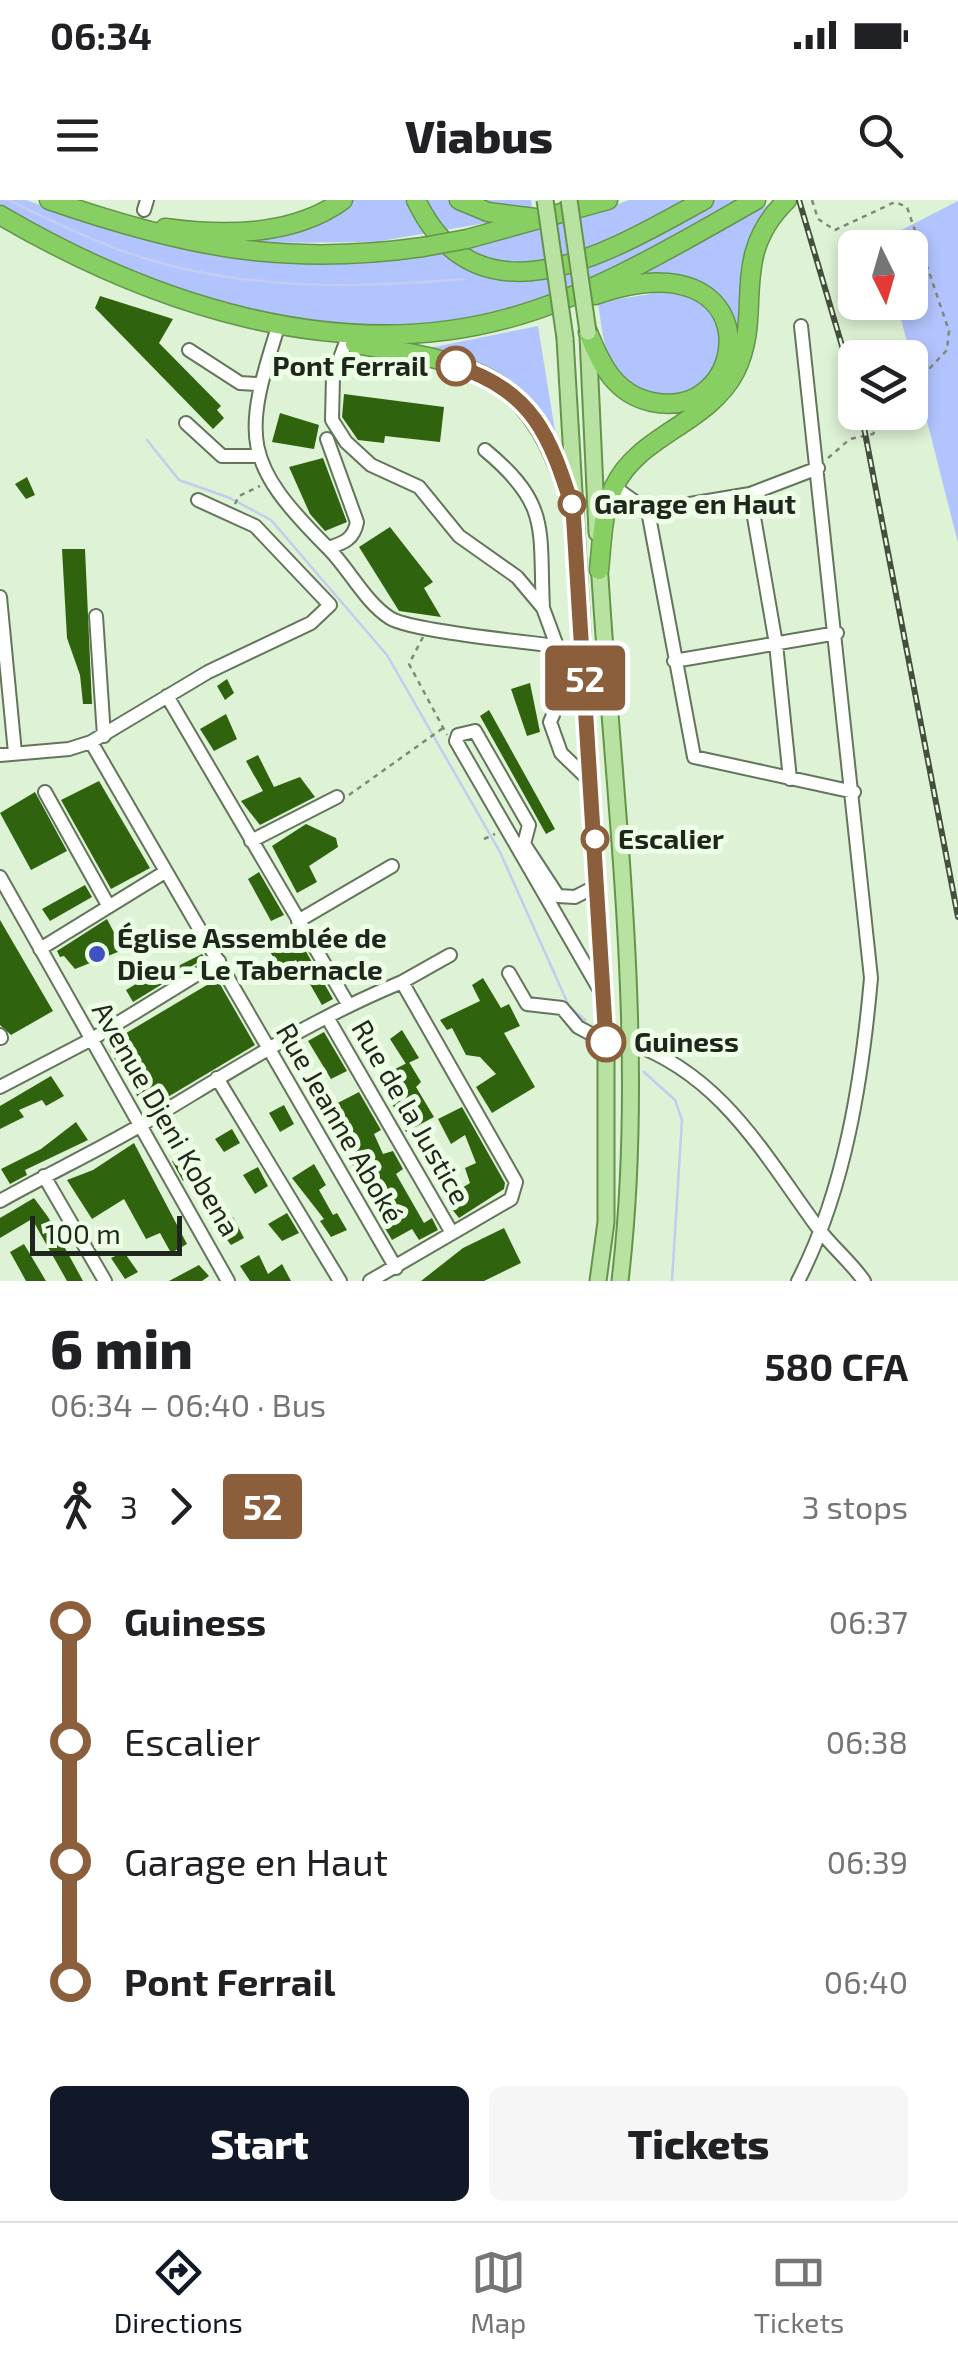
<!DOCTYPE html>
<meta charset="utf-8">
<style>
body{margin:0;font-family:"Exo 2",sans-serif;background:#f6f6f6;color:#202124;height:100vh;display:flex;flex-direction:column;font-size:38px;white-space:nowrap}
*{box-sizing:border-box;margin:0}
p{font-size:32px;color:#757577}
.icon{flex:none;width:55px;height:55px;fill:none;stroke:currentColor;stroke-width:2;stroke-linecap:round;stroke-linejoin:round}
.map{position:relative;height:1081px;overflow:hidden}
.sheet{display:flex;flex-direction:column;background:#fff;flex:1}
.sheet>*{flex:none}
.badge{padding:0 20px;border-radius:8px;font-size:35px;line-height:65px}
.needle{width:65px;rotate:175deg}
.fabs{position:absolute;left:838px;top:30px;display:grid;gap:20px}
.fabs a{display:grid;place-items:center;width:90px;height:90px;border-radius:15px;background:#fff;box-shadow:0 5px 15px #0003;font-size:50px}
.scale{position:absolute;left:30px;bottom:25px;width:152px;box-sizing:border-box;padding-left:10px;border:5px solid #1f261b;border-top:0;font-size:28px;line-height:35px;white-space:nowrap;color:#1f261b;-webkit-text-stroke:8px #edfee6;paint-order:stroke}
.map>.badge{position:absolute;translate:-50% -50%;box-shadow:0 0 0 5px #fff}
.legs{display:flex;align-items:center;gap:15px;height:110px;padding:0 50px;font-size:32px}
.legs p{margin-inline-start:auto}
.headline{display:flex;align-items:center;justify-content:space-between;height:170px;padding:0 50px}
h1{font-size:55px;font-weight:800;line-height:75px}
.action{display:flex;gap:20px;margin-top:auto;padding:20px 50px}
.action a{flex:1;height:115px;border-radius:15px;background:#111827;color:#fff;font-size:40px;font-weight:800;line-height:115px;text-align:center}
.action a+a{background:#f6f6f6;color:#202124}
ul{padding:0 50px;list-style:none}
li{display:flex;align-items:center;gap:35px;height:120px;font-size:38px}
li i{display:grid;place-items:center;width:15px;height:100%;margin:0 12px;background:currentColor}
li i::after{content:'';width:25px;height:25px;margin:-12px;border:8px solid;border-radius:50%;background:#fff}
li p{margin-inline-start:auto}
li:first-child i{background:linear-gradient(#0000 50%,currentColor 0)}
li:last-child i{background:linear-gradient(currentColor 50%,#0000 0)}
.status{display:flex;justify-content:space-between;align-items:center;height:70px;padding:0 50px;background:#fff;direction:ltr}
.status svg{height:28px;fill:currentColor}
header{display:flex;justify-content:space-between;align-items:center;height:130px;padding:0 50px;background:#fff;font-size:45px;font-weight:800}
.dock{display:flex;justify-content:space-around;align-items:center;height:140px;border-top:2px solid #e0e0e0;background:#fff;font-size:28px;color:#757577}
.dock a{display:grid;justify-items:center;gap:5px}
.dock .current{color:#111827}
.map>svg:first-child{display:block}
.green{fill:#b2c4fe}
.lines{fill:none;stroke-linecap:round;stroke-linejoin:round}
.stream{stroke:#c2cdf0;stroke-width:2.5}
.building{fill:#30630d}
.minor-casing{stroke:#63755b;stroke-width:16}
.major-casing{stroke:#63944a;stroke-width:19}
.highway-casing{stroke:#63944a;stroke-width:21}
.path{stroke:#7e8b77;stroke-width:2.5;stroke-dasharray:5 5;stroke-linecap:butt}
.minor{stroke:#fff;stroke-width:12}
.major{stroke:#b8e2a1;stroke-width:15}
.highway{stroke:#88cf63;stroke-width:18}
.rail-casing{stroke:#454f40;stroke-width:6}
.rail{stroke:#edfee6;stroke-width:2.5;stroke-dasharray:8;stroke-linecap:butt}
.major-bridge-casing{stroke:#63944a;stroke-width:19;stroke-linecap:butt}
.highway-bridge-casing{stroke:#63944a;stroke-width:21;stroke-linecap:butt}
.major-bridge{stroke:#b8e2a1;stroke-width:15}
.highway-bridge{stroke:#88cf63;stroke-width:18}
.line-1-casing{stroke:#fff;stroke-width:22}
.line-1{stroke:#8b5e3c;stroke-width:15}
.stop-1-dot{fill:#fff;stroke:#8b5e3c;stroke-width:5}
.poi-dot{fill:#3f52c5;stroke:#edfee6;stroke-width:4}
.labels{text-anchor:middle;stroke-width:10;stroke-linejoin:round;paint-order:stroke}
.stop-label{font-size:28px;font-weight:bold;fill:#1f261b;stroke:#edfee6;text-anchor:start}
.poi-label{font-size:28px;font-weight:bold;fill:#1f261b;stroke:#edfee6;text-anchor:start}
.street-label{font-size:28px;fill:#1f261b;stroke:#edfee6}
</style>
<div class="status"><b>06:34</b><svg viewBox="0 0 49 12"><path d="M0 12V9h3v3zM5 12V6h3v6zM10 12V3h3v9zM15 12V0h3v12zM26 1h20v11H26zM47 4h2v5h-2z"/></svg></div>
<header><svg class="icon" aria-label="menu" viewBox="0 0 24 24"><path d="M4 6h16M4 12h16M4 18h16"/></svg>Viabus<svg class="icon" aria-label="search" viewBox="0 0 24 24"><circle cx="10" cy="10" r="6"/><path d="M15 15l6 6"/></svg></header>
<div class="map">
<svg width="958" height="1081" viewBox="0 0 958 1081">
<rect width="100%" height="100%" fill="#def2d5"/>
<path class="green" d="M 0,0 L 26,0 L 118,32 L 193,51 L 326,64 L 425,57 L 585,17 L 629,0 L 743,0 C 654,53 553,109 450,125 C 298,148 131,77 0,7 Z
M 352,0 L 531,0 L 532,7 L 514,8 L 509,19 L 375,42 L 239,43 L 233,37 Z
M 958,1 L 958,343 L 897,103 L 910,102 L 910,48 L 868,47 Z
M 771,3 L 750,41 L 738,127 L 723,136 C 721,185 665,222 625,182 C 604,162 602,129 598,102 L 651,94 L 647,72 Z
M 538,126 L 556,237 L 523,195 L 419,150 Z"/>
<g class="lines">
<path class="stream" d="M 8,0 C 47,18 87,39 128,53 C 236,90 350,89 463,79
M 147,240 L 179,280 L 230,298 L 271,320 L 387,455 L 500,652 L 569,806 L 585,820
M 644,872 L 675,900 L 682,920 L 672,1081"/>
</g>
<path class="building" d="M 100,96 L 173,119 L 159,143 L 221,206 L 217,210 L 224,218 L 213,229 L 95,108 Z
M 344,194 L 444,207 L 440,242 L 385,236 L 384,243 L 358,240 L 342,217 Z
M 280,213 L 319,225 L 314,249 L 272,242 Z
M 323,258 L 347,322 L 325,331 L 310,314 L 289,267 Z
M 27,277 L 35,295 L 26,299 L 15,284 Z
M 390,327 L 433,382 L 424,388 L 441,417 L 399,411 L 359,347 Z
M 62,349 L 85,349 L 92,504 L 83,504 L 80,475 L 67,438 Z
M 227,479 L 234,493 L 225,500 L 217,486 Z
M 530,483 L 540,532 L 527,536 L 511,489 Z
M 489,510 L 555,629 L 546,634 L 480,516 Z
M 226,514 L 237,539 L 214,551 L 200,529 Z
M 258,555 L 274,587 L 300,577 L 315,597 L 260,625 L 241,601 L 263,591 L 246,561 Z
M 99,581 L 150,668 L 111,689 L 61,600 Z
M 35,592 L 67,651 L 31,670 L 0,613 Z
M 306,624 L 336,638 L 338,647 L 309,666 L 317,682 L 297,693 L 272,646 Z
M 259,672 L 284,715 L 271,721 L 248,679 Z
M 85,685 L 92,697 L 50,721 L 42,709 Z
M 107,719 L 123,750 L 75,769 L 64,756 L 60,757 L 57,751 Z
M 0,720 L 53,811 L 11,835 L 0,825 Z
M 296,734 L 333,799 L 322,805 L 296,760 L 279,767 L 269,750 Z
M 202,754 L 205,758 L 133,802 L 126,790 L 169,764 L 172,769 Z
M 483,778 L 501,808 L 509,804 L 520,826 L 504,833 L 535,887 L 492,913 L 476,887 L 496,874 L 480,857 L 466,855 L 452,828 L 447,830 L 440,820 L 480,801 L 472,785 Z
M 217,779 L 255,845 L 146,910 L 106,845 Z
M 402,830 L 419,858 L 406,864 L 390,839 Z
M 324,832 L 347,871 L 331,879 L 308,841 Z
M 366,834 L 377,855 L 366,861 L 356,843 Z
M 409,862 L 421,882 L 416,887 L 434,917 L 406,932 L 379,877 Z
M 51,876 L 64,896 L 46,906 L 42,900 L 19,910 L 24,917 L 0,929 L 0,906 Z
M 321,886 L 330,907 L 359,892 L 381,930 L 374,934 L 383,954 L 393,951 L 403,969 L 396,974 L 424,1023 L 432,1018 L 438,1030 L 419,1040 L 412,1029 L 392,1040 L 376,1013 L 382,1010 L 308,896 Z
M 284,905 L 294,924 L 280,932 L 269,913 Z
M 462,907 L 505,983 L 504,989 L 459,1018 L 444,999 L 470,983 L 465,968 L 476,963 L 465,935 L 451,944 L 438,919 Z
M 76,922 L 88,940 L 25,970 L 27,975 L 10,984 L 1,969 L 41,949 Z
M 232,929 L 240,943 L 224,952 L 215,939 Z
M 134,943 L 187,1044 L 171,1053 L 160,1033 L 146,1039 L 124,999 L 92,1019 L 67,980 L 93,970 Z
M 185,953 L 197,972 L 183,981 L 172,961 Z
M 314,964 L 326,985 L 319,990 L 333,1015 L 337,1013 L 347,1030 L 331,1037 L 320,1021 L 324,1019 L 292,978 Z
M 258,967 L 268,986 L 255,994 L 243,975 Z
M 34,998 L 48,1017 L 83,1081 L 67,1081 L 32,1019 L 0,1038 L 0,1018 Z
M 287,1013 L 299,1033 L 282,1041 L 268,1024 Z
M 233,1017 L 244,1038 L 231,1045 L 217,1027 Z
M 504,1028 L 521,1063 L 484,1081 L 421,1081 L 463,1048 Z
M 24,1044 L 46,1081 L 26,1081 L 10,1052 Z
M 124,1052 L 138,1072 L 125,1079 L 111,1058 Z
M 259,1055 L 268,1074 L 282,1064 L 291,1081 L 250,1081 L 240,1066 Z
M 199,1065 L 209,1076 L 202,1081 L 169,1081 Z"/>
<g class="lines">
<g class="minor-casing">
<path id="minor" d="M 144,10 L 147,0
M 279,124 C 242,239 242,262 329,349 C 349,369 365,402 390,418 C 410,431 526,442 557,446
M 346,142 L 333,177 L 332,220 L 346,242 L 371,265 L 419,287 L 459,336 L 517,377 L 543,408 L 557,446 L 583,462
M 189,150 L 240,183 L 258,184
M 186,223 L 222,256 L 257,256
M 327,239 L 357,322 C 354,339 344,343 328,348
M 485,250 C 551,305 539,328 543,408
M 614,287 L 648,311 L 694,557 L 854,592
M 750,294 L 776,444 L 790,579
M 648,311 L 750,294 L 818,268
M 0,397 L 15,553
M 96,416 L 104,536
M 674,461 L 837,433
M 167,496 L 348,804
M 563,501 L 585,478
M 553,515 L 550,522 L 561,553 L 592,583
M 91,542 L 396,1068
M 0,555 L 69,549 L 91,542 L 208,472 L 311,423 L 330,405 L 255,326 L 198,300
M 45,592 L 108,705
M 251,641 L 337,597
M 0,677 L 228,1081
M 598,685 L 575,697 L 558,696 L 524,644 L 529,625 L 475,531 L 458,535 L 456,541 L 602,794
M 298,721 L 392,666
M 40,749 L 165,672
M 509,773 L 527,804 L 562,808 L 578,827 L 606,842
M 402,782 L 450,755
M 327,817 L 452,1033
M 0,835 L 1,838
M 628,842 C 721,874 763,953 818,1028 C 832,1047 851,1062 864,1081
M 217,878 L 340,1081
M 0,887 L 92,839 L 219,761
M 44,976 L 105,1081
M 0,1001 C 46,975 95,952 141,925 C 227,874 309,820 402,782 L 516,982 L 511,999 L 370,1081
M 798,1081 C 845,990 862,880 871,778 L 801,126"/>
</g>
<g class="major-casing">
<path id="major" d="M 588,136 L 597,333
M 565,138 L 606,842 L 606,1022 L 598,1081
M 599,361 C 613,600 648,843 620,1081"/>
</g>
<g class="highway-casing">
<path id="highway" d="M 49,0 C 182,46 282,67 423,47
M 416,0 C 480,134 616,48 704,0
M 459,0 L 488,12 L 535,18
M 0,15 C 150,103 336,166 509,118 C 596,94 678,44 756,0
M 165,28 C 223,36 294,36 343,0
M 467,39 L 608,0
M 588,132 C 601,165 615,194 652,202 C 754,224 772,33 595,95
M 355,144 C 486,164 533,177 573,309
M 599,370 C 602,343 602,312 614,287 C 638,235 708,224 735,172 C 765,113 727,58 787,0"/>
</g>
<path class="path" d="M 812,0 L 818,19 L 835,30 L 895,2 L 907,7 L 949,131 L 947,150 L 930,168 L 910,178
M 828,258 L 850,239 L 873,234 L 886,212
M 235,304 L 239,296 L 260,286
M 423,437 L 409,464 L 447,535
M 349,595 L 443,528
M 484,639 L 495,634"/>
<use href="#minor" class="minor"/>
<use href="#major" class="major"/>
<use href="#highway" class="highway"/>
<g class="rail-casing">
<path id="rail" d="M 799,0 L 855,190
M 861,212 L 958,717"/>
</g>
<use href="#rail" class="rail"/>
<g class="major-bridge-casing">
<path id="major-bridge" d="M 545,0 L 565,138
M 569,0 L 588,132"/>
</g>
<g class="highway-bridge-casing">
<path id="highway-bridge" d="M 423,47 L 467,39"/>
</g>
<use href="#major-bridge" class="major-bridge"/>
<use href="#highway-bridge" class="highway-bridge"/>
</g>
<g class="lines">
<g class="line-1-casing">
<path id="line-1" d="M 456,166 C 534,192 550,236 573,309 L 606,842"/>
</g>
<use href="#line-1" class="line-1"/>
</g>
<g class="stop-1-dot">
<circle cx="456" cy="166" r="18"/>
<circle cx="572" cy="304" r="12"/>
<circle cx="595" cy="639" r="12"/>
<circle cx="606" cy="842" r="18"/>
</g>
<circle class="poi-dot" cx="97" cy="754" r="10"/>
<g class="labels">
<g class="stop-label">
<text x="428" y="176" text-anchor="end">Pont Ferrail</text>
<text x="594" y="314">Garage en Haut</text>
<text x="618" y="649">Escalier</text>
<text x="634" y="852">Guiness</text>
</g>
<g class="poi-label">
<text x="117" y="748">Église Assemblée de<tspan x="117" dy="32">Dieu - Le Tabernacle</tspan></text>
</g>
<g class="street-label">
<text transform="translate(411 912) rotate(60)" y="10">Rue de la Justice</text>
<text transform="translate(166 919) rotate(60)" y="10">Avenue Djeni Kobena</text>
<text transform="translate(340 923) rotate(60)" y="10">Rue Jeanne Aboké</text>
</g>
</g>
</svg>
<div class="fabs">
<a><svg class="needle" viewBox="-14 -14 28 28"><path d="M0-13l5 13h-10z" fill="#e53935"/><path d="M0 13l5-13h-10z" fill="#757577"/></svg></a>
<a><svg class="icon" aria-label="layers" viewBox="0 0 24 24"><path d="M12 4l9 5-9 5-9-5zM3 14l9 5 9-5"/></svg></a>
</div>
<div class="scale">100 m</div>
<b class="badge" style="left:585px;top:478px;background:#8b5e3c;color:#fff">52</b>
</div>
<section class="sheet">
<div class="headline"><div><h1>6 min</h1><p>06:34 – 06:40 · Bus</p></div><b>580 CFA</b></div>
<div class="legs"><svg class="icon" aria-label="walk" viewBox="0 0 24 24"><circle cx="13" cy="4" r="2"/><path d="M13 8l-2 6 4 7M11 14l-3 7M7 12l3-4h3l4 4"/></svg>3<svg class="icon" aria-label="forward" viewBox="0 0 24 24"><path d="M9 5l7 7-7 7"/></svg><b class="badge" style="background:#8b5e3c;color:#fff">52</b><p>3 stops</p></div>
<ul>
<li><i style="color:#8b5e3c"></i><b>Guiness</b><p>06:37</p></li>
<li><i style="color:#8b5e3c"></i><span>Escalier</span><p>06:38</p></li>
<li><i style="color:#8b5e3c"></i><span>Garage en Haut</span><p>06:39</p></li>
<li><i style="color:#8b5e3c"></i><b>Pont Ferrail</b><p>06:40</p></li>
</ul>
<div class="action"><a>Start</a><a>Tickets</a></div>
</section>
<nav class="dock">
<a class="current"><svg class="icon" aria-label="directions" viewBox="0 0 24 24"><path d="M12 3l9 9-9 9-9-9zM9 14v-3h6M13 9l2 2-2 2"/></svg>Directions</a>
<a><svg class="icon" aria-label="map" viewBox="0 0 24 24"><path d="M3 6l6-2 6 2 6-2v14l-6 2-6-2-6 2zM9 4v14M15 6v14"/></svg>Map</a>
<a><svg class="icon" aria-label="tickets" viewBox="0 0 24 24"><path d="M3 7h18v10H3zM15 7v10"/></svg>Tickets</a>
</nav>
